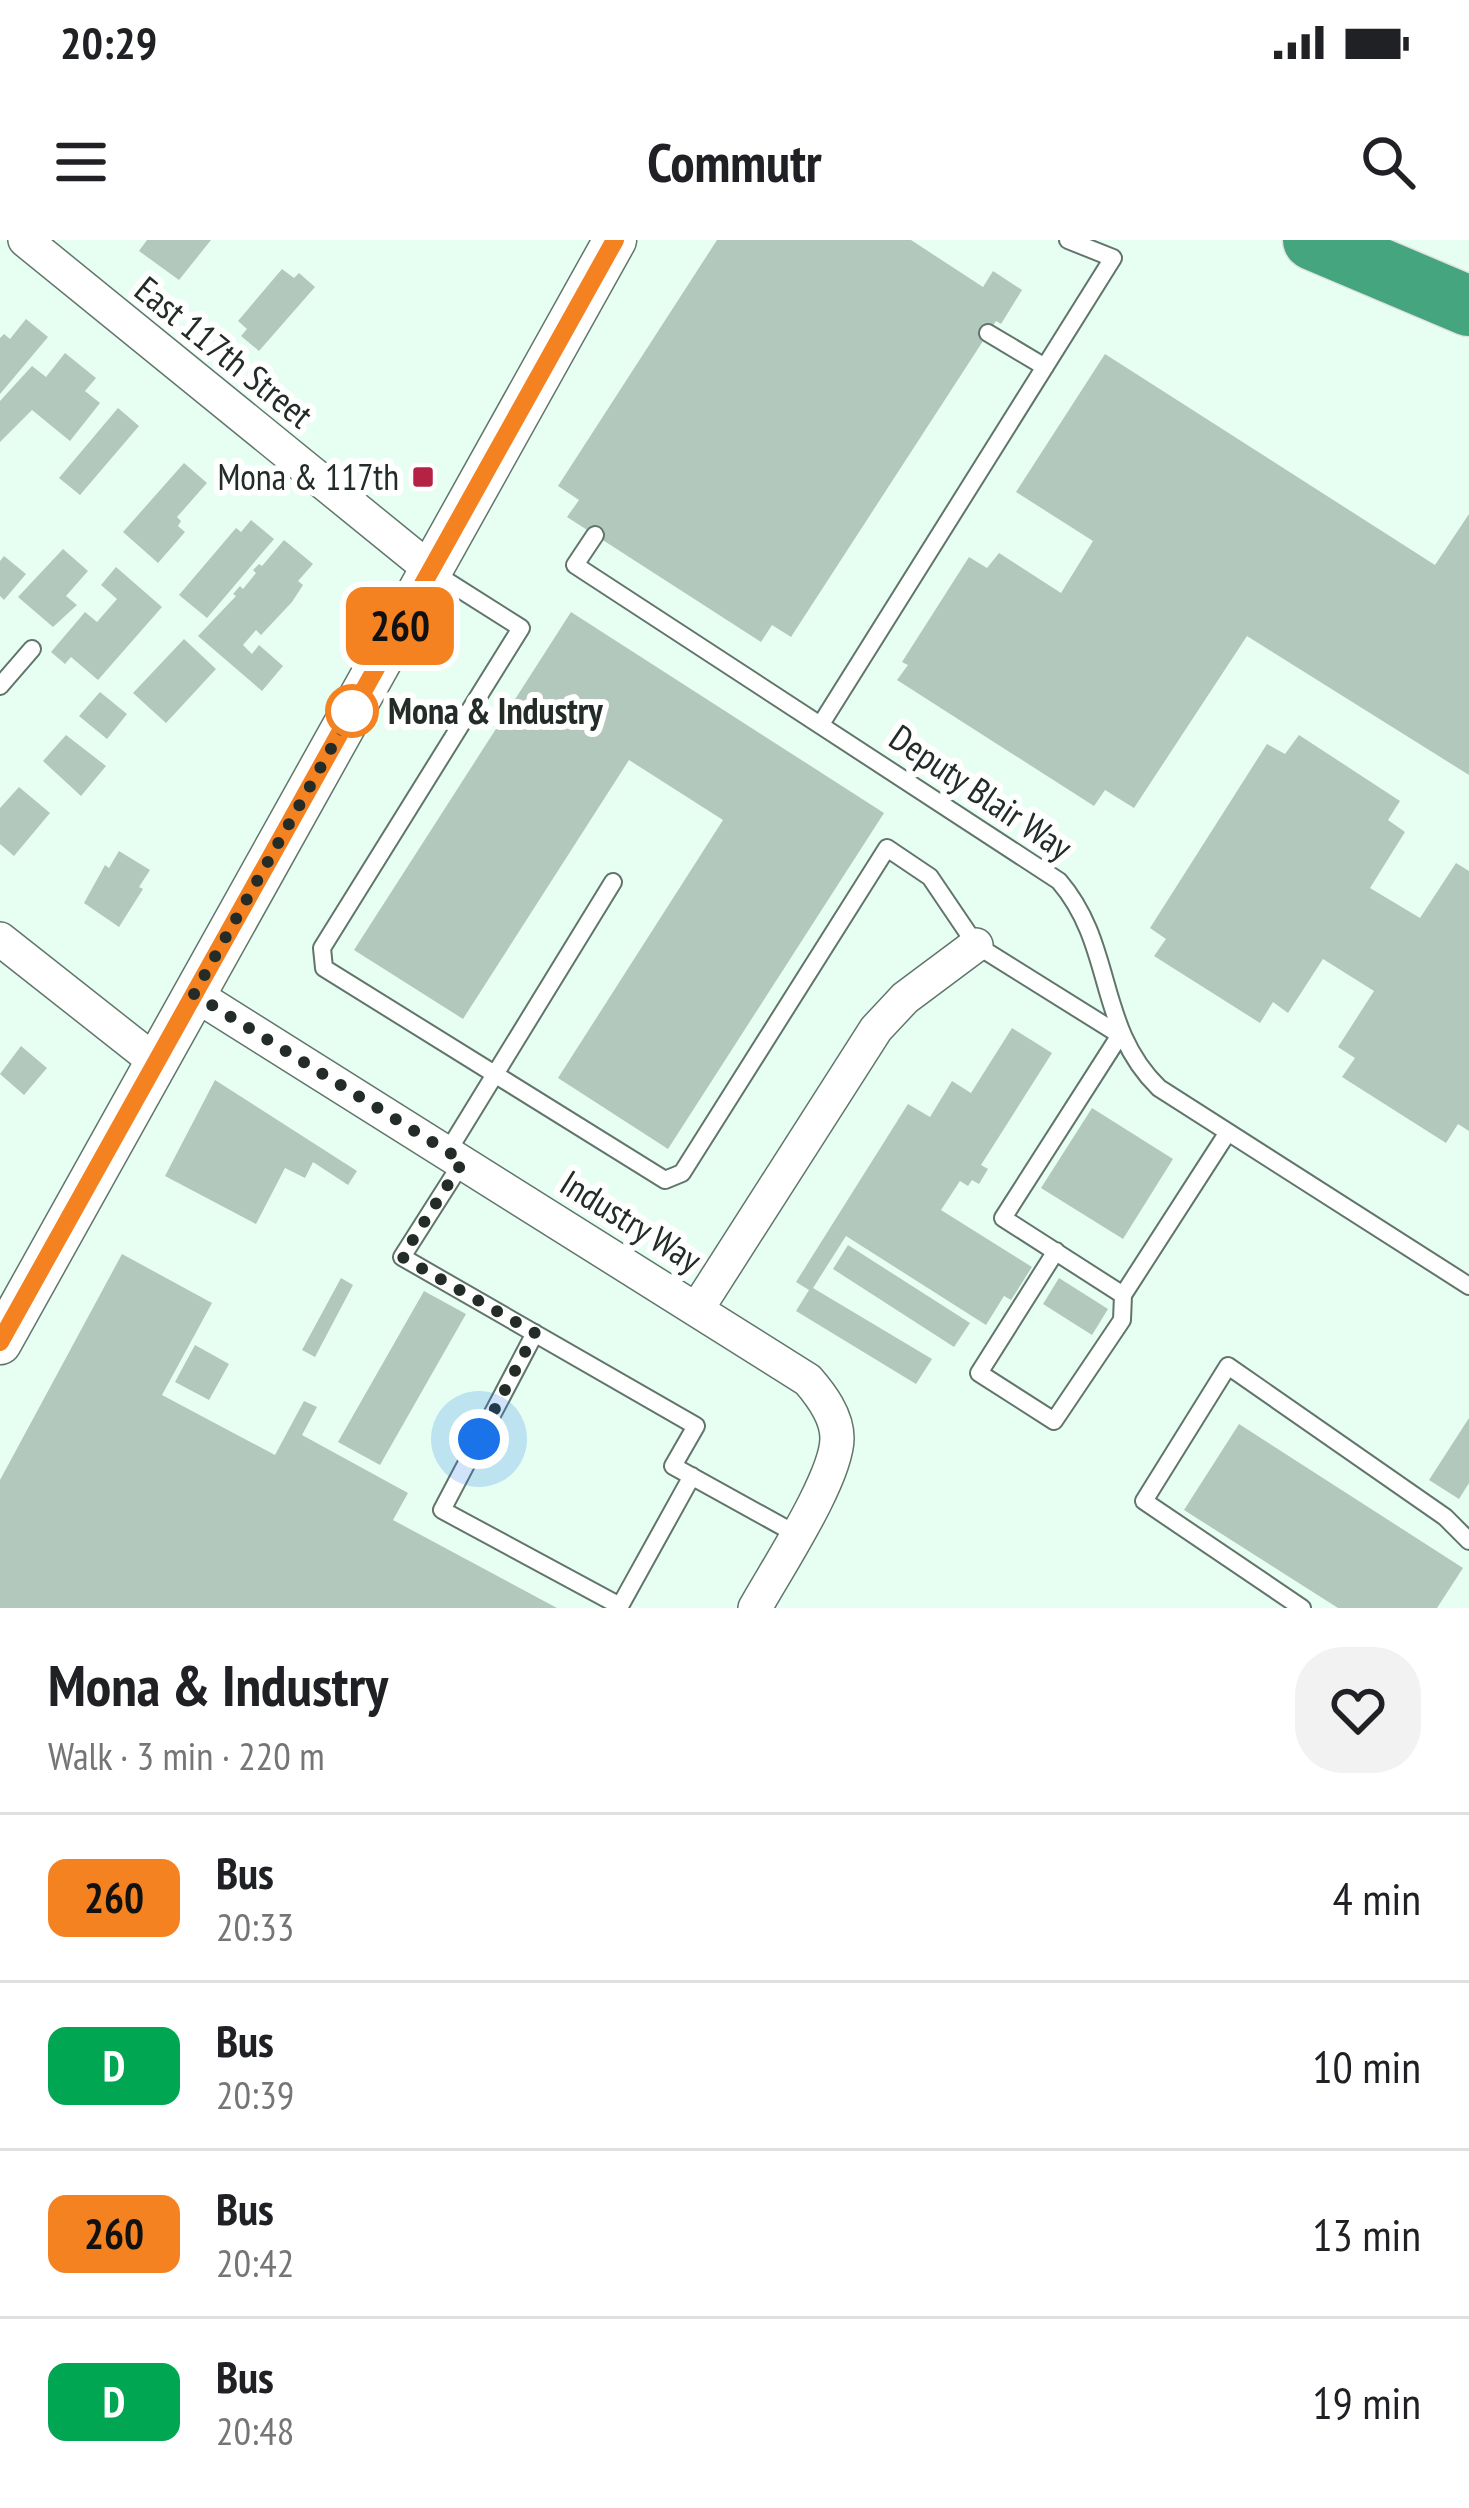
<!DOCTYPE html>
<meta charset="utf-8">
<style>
body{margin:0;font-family:"PT Sans Narrow",sans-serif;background:#f2f2f2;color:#202124;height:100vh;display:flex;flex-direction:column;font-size:45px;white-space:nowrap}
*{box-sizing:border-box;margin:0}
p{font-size:39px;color:#757577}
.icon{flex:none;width:66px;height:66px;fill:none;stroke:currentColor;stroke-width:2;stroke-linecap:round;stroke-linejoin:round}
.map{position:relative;height:1368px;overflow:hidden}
.drawer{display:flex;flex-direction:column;background:#fff;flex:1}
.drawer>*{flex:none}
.badge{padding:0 24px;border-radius:18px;font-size:42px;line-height:78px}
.you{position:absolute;width:60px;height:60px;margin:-30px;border:9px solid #fff;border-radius:50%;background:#1a73e8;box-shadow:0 0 0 18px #1a73e833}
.map>.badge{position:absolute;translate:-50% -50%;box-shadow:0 0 0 6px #fff}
.round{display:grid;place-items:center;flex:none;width:126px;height:126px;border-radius:48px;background:#f2f2f2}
.overview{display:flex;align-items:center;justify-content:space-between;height:204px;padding:0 48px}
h1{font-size:57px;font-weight:700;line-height:90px}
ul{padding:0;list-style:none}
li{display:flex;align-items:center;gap:36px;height:168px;padding:0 48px;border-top:3px solid #e0e0e0}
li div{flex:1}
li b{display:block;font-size:45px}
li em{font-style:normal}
li .badge{min-width:132px;font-weight:700;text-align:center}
.status{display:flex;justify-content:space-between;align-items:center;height:84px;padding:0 60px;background:#fff;direction:ltr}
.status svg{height:33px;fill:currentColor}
header{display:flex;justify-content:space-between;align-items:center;height:156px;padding:0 48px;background:#fff;font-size:54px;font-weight:700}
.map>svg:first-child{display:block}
.building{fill:#b2c8bd}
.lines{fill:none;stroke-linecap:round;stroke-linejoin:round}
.service-casing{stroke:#61756b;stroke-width:20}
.minor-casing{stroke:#61756b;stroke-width:36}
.tertiary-casing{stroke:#61756b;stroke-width:45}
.motorway-casing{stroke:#e0e1e1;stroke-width:63}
.service{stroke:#fff;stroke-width:16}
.minor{stroke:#fff;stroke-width:33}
.tertiary{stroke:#fff;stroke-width:42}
.motorway{stroke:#44a57f;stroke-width:60}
.line-casing{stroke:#fff;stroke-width:27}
.line{stroke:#f58220;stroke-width:18}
.walk{stroke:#232c27;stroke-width:12;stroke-dasharray:0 21.6}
.poi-dot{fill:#b52344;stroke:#fff;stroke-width:4.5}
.stop-dot{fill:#fff;stroke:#f58220;stroke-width:6}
.labels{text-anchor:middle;stroke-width:12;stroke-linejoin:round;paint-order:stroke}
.street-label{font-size:36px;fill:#232c27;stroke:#fff}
.poi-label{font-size:36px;fill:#232c27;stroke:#fff;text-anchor:end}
.stop-label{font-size:36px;font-weight:bold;fill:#232c27;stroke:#fff;text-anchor:start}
</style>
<div class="status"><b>20:29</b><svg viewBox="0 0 49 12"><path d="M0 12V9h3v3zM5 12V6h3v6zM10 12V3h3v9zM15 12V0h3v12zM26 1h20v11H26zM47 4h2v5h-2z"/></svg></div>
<header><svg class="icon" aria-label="menu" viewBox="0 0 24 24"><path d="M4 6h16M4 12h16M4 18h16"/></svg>Commutr<svg class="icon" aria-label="search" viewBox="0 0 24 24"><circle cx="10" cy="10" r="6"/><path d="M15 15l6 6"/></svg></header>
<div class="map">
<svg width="1469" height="1368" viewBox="0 0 1469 1368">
<rect width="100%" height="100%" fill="#e7fef3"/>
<path class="building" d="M 147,0 L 211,0 L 179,40 L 139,11 Z
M 717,0 L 911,0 L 983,47 L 993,31 L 1022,50 L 1001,84 L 996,81 L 791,397 L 772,385 L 761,402 L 567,277 L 579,260 L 558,246 Z
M 282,29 L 294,38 L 299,33 L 315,47 L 259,111 L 241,96 L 247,89 L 238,81 Z
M 26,79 L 48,97 L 0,154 L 0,98 L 4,94 L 10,99 Z
M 65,113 L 96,138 L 85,151 L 100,163 L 70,201 L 32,170 L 0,202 L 0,161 L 32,126 L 46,137 Z
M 1105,114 L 1435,325 L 1469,274 L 1469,535 L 1247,396 L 1134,568 L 1105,550 L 1094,566 L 897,440 L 908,425 L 902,422 L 969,317 L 987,328 L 999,313 L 1061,353 L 1093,301 L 1016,252 Z
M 118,168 L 139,186 L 80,255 L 59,238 Z
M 184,223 L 207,243 L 177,277 L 181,281 L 178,286 L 185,292 L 158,323 L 123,292 Z
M 251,280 L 274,299 L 207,378 L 179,355 L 236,288 L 241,292 Z
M 284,300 L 313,324 L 298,341 L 303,345 L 292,362 L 261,395 L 256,390 L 243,405 L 252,414 L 259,405 L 283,426 L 262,451 L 198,396 L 236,356 L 233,354 L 240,346 L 243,349 L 256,333 L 253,330 L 259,324 L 262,326 Z
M 63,309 L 88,331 L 66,356 L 77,365 L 53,387 L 18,357 Z
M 4,316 L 26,334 L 4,360 L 0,356 L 0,321 Z
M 116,327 L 162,367 L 98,440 L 71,417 L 65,424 L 51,412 L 85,372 L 97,382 L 117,359 L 101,345 Z
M 571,372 L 884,573 L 668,909 L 558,838 L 723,580 L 629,520 L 463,779 L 354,710 Z
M 184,399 L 216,429 L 166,483 L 133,453 Z
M 100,452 L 127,474 L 107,499 L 79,476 Z
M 66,495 L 106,526 L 81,556 L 43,521 Z
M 1299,495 L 1400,561 L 1388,580 L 1405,592 L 1370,648 L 1420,678 L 1456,623 L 1469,631 L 1469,891 L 1458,884 L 1446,903 L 1342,837 L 1355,818 L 1338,807 L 1374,751 L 1323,719 L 1288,773 L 1273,762 L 1260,783 L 1154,716 L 1166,699 L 1150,688 L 1267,504 L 1285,514 Z
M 19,547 L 50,573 L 14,616 L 0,604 L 0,568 Z
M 119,611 L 150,630 L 139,647 L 143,649 L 119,687 L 84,663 L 105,625 L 109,628 Z
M 1012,788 L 1052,813 L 981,925 L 988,929 L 979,944 L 972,940 L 968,946 L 960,941 L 941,970 L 1032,1027 L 1011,1060 L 1004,1056 L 986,1085 L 846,996 L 813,1048 L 932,1119 L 916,1144 L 796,1071 L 809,1050 L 796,1042 L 908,864 L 930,877 L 952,841 L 971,853 Z
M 21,806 L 47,828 L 24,855 L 0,834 Z
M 215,840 L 357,931 L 348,945 L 313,922 L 305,938 L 285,928 L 256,984 L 165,936 Z
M 1092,868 L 1173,919 L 1123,999 L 1041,948 Z
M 848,1005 L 970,1083 L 954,1107 L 833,1029 Z
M 122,1014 L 212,1063 L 162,1155 L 275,1215 L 304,1161 L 317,1167 L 302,1195 L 408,1253 L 393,1280 L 557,1368 L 0,1368 L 0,1240 Z
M 341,1038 L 353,1045 L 315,1117 L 302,1110 Z
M 1059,1038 L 1108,1069 L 1092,1095 L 1043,1064 Z
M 424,1051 L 466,1074 L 380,1225 L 338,1202 Z
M 195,1105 L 229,1124 L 209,1160 L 175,1142 Z
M 1469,1178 L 1469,1243 L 1459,1259 L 1429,1240 Z
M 1239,1184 L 1463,1328 L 1437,1368 L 1338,1368 L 1184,1270 Z"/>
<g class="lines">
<g class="service-casing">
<path id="service" d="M 988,93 L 1045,127
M 595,295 L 575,325 L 1059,641 C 1115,706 1096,787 1159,848 L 1469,1046
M 431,331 L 521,388 L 322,708 L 324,728 L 665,940 L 682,933 L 887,608 L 930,637 L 976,705 L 1120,795 L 1003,978 L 1123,1055 L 1228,892
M 0,446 L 32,409
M 821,484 L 1113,18 L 1068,0
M 448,911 L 613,642
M 463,921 L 402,1017 L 696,1186 L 673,1226 L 796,1294
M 1056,1011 L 979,1133 L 1054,1181 L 1122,1080 L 1123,1055
M 535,1093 L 442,1270 L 620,1366 L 692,1236
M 1302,1368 L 1144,1261 L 1228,1126 L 1445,1277 L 1469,1301"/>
</g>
<g class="minor-casing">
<path id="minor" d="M 25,0 L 431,330
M 0,699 L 156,822
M 194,754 L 808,1140 C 821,1155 837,1176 837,1198 C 837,1238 776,1330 755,1368
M 697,1069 L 876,789 L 905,758 L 976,705"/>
</g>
<g class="tertiary-casing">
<path id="tertiary" d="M 0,1103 L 615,0"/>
</g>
<g class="motorway-casing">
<path id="motorway" d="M 1313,0 L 1469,66"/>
</g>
<use href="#service" class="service"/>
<use href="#minor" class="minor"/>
<use href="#tertiary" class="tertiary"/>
<use href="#motorway" class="motorway"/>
</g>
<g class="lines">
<g class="line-casing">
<path id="line" d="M 0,1102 L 615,0"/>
</g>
<use href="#line" class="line"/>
<path class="walk" d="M 352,471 L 194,754 L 463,921 L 402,1017 L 535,1093 L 479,1199"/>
</g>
<rect class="poi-dot" x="411" y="225" width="24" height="24" rx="6"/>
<circle class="stop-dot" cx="352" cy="471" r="24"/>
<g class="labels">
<g class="street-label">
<text transform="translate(224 112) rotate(39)" y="13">East 117th Street</text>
<text transform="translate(981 552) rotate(34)" y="13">Deputy Blair Way</text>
<text transform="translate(631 981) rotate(32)" y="13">Industry Way</text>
</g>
<g class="poi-label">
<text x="399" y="250">Mona &amp; 117th</text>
</g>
<g class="stop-label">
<text x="388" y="484">Mona &amp; Industry</text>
</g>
</g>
</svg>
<div class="you" style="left:479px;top:1199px"></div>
<b class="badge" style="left:400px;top:386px;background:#f58220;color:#111">260</b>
</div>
<section class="drawer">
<div class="overview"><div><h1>Mona &amp; Industry</h1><p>Walk · 3 min · 220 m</p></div><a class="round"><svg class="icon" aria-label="heart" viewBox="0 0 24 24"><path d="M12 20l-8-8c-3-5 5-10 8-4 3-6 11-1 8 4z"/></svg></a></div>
<ul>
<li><span class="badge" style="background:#f58220;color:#111">260</span><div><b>Bus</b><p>20:33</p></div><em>4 min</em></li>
<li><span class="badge" style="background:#00a651;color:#fff">D</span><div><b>Bus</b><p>20:39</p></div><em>10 min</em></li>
<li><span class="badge" style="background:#f58220;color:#111">260</span><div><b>Bus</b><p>20:42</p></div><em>13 min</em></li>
<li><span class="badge" style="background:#00a651;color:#fff">D</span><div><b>Bus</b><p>20:48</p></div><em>19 min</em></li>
</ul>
</section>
